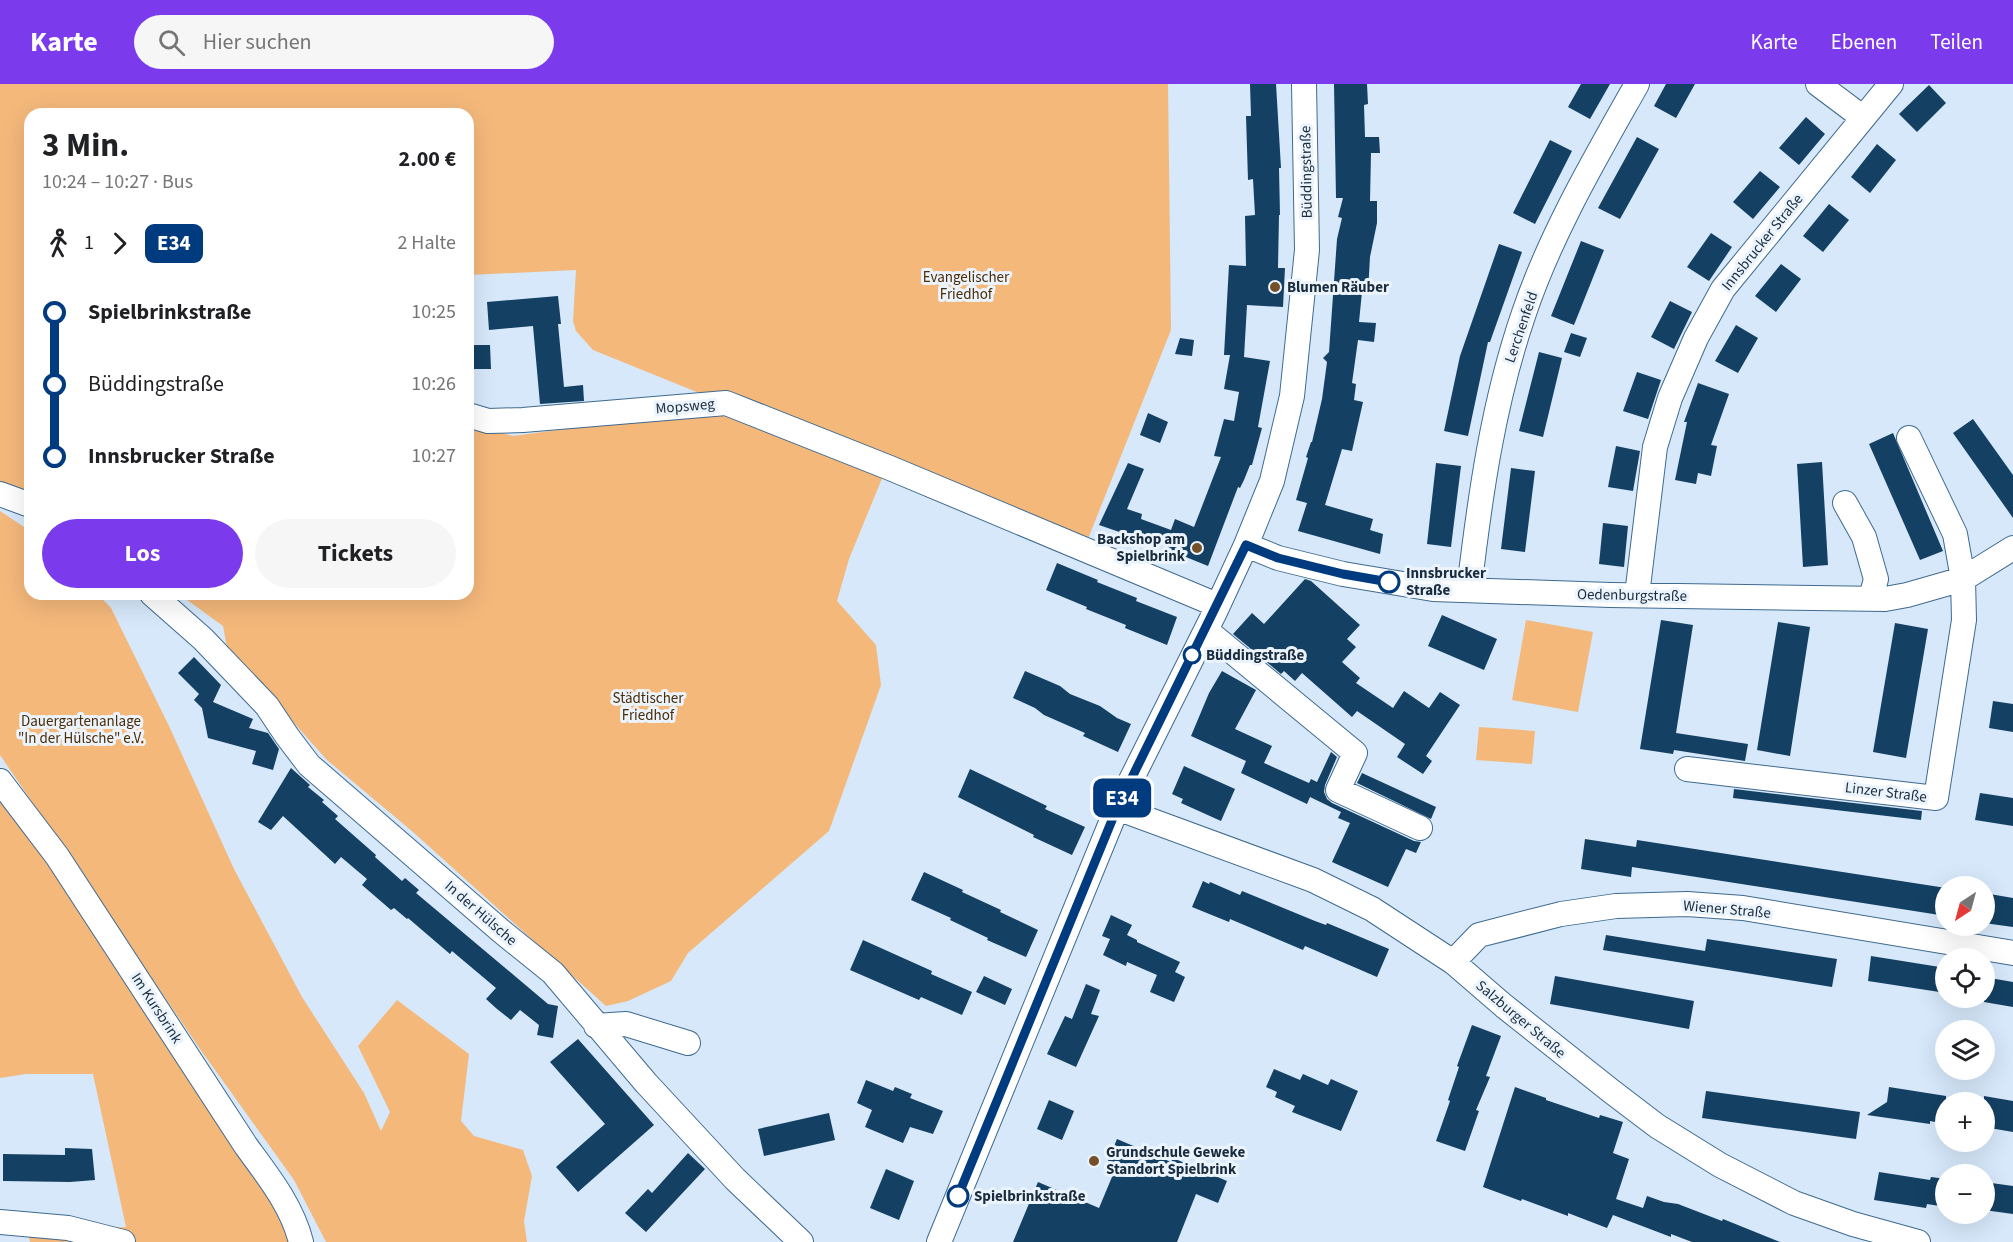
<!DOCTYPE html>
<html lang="de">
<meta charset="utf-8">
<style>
body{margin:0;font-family:"Source Sans 3",sans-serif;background:#f6f6f6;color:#202124;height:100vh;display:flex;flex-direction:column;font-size:22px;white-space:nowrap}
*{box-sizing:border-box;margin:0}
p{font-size:20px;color:#757577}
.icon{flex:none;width:33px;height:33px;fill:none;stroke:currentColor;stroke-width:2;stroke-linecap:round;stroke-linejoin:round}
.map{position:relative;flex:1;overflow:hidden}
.drawer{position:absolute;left:24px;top:24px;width:450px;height:492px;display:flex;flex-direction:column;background:#fff;border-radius:18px;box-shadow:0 6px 24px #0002}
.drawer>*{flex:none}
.badge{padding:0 12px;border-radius:9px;font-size:21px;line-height:39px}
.needle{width:39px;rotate:216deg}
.tools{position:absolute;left:1935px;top:792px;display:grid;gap:12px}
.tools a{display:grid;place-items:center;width:60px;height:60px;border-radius:50%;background:#fff;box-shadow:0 6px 24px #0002;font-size:30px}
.map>.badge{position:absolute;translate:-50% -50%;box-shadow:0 0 0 3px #fff}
.legs{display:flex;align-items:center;gap:9px;height:66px;padding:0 18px;font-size:20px}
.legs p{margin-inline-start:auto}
.overview{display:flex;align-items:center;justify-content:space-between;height:102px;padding:0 18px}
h1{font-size:33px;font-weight:700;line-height:45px}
.action{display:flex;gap:12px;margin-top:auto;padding:12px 18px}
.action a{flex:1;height:69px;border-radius:36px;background:#7c3aed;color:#fff;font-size:24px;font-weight:700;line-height:69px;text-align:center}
.action a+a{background:#f6f6f6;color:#202124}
ul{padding:0 18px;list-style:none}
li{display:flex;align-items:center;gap:21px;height:72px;font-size:22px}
li i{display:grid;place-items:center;width:9px;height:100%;margin:0 8px;background:currentColor}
li i::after{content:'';width:15px;height:15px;margin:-8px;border:4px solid;border-radius:50%;background:#fff}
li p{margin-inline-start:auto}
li:first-child i{background:linear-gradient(#0000 50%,currentColor 0)}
li:last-child i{background:linear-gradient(currentColor 50%,#0000 0)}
header{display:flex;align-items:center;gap:36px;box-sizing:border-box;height:84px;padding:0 30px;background:#7c3aed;color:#fff}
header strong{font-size:28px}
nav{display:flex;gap:33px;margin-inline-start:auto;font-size:21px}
.search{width:420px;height:54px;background:#f6f6f6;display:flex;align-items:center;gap:15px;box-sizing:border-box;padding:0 21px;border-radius:33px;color:#757577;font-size:22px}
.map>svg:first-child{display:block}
.green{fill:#f4b87b}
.building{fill:#144063}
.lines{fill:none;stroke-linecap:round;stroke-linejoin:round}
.minor-casing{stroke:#3f6a8f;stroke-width:26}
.minor{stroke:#fff;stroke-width:24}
.line-1-casing{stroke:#fff;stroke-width:14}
.line-1{stroke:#003b80;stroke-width:9}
.poi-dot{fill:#74502a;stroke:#ebf4fd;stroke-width:2}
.stop-1-dot{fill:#fff;stroke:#003b80;stroke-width:3}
.labels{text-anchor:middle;stroke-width:6;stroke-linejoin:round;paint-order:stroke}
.street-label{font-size:15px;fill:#1a2c3d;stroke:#ebf4fd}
.park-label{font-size:15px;fill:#4b2c05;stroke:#ebf4fd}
.poi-label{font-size:15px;font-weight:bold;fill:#1a2c3d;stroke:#ebf4fd;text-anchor:start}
.stop-label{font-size:15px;font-weight:bold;fill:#1a2c3d;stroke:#ebf4fd;text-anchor:start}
</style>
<header>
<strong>Karte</strong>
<div class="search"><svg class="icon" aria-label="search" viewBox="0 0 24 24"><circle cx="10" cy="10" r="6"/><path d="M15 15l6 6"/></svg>Hier suchen</div>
<nav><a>Karte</a><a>Ebenen</a><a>Teilen</a></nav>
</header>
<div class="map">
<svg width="2013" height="1158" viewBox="0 0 2013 1158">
<rect width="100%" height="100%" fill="#d6e8fa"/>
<path class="green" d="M 0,0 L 1168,0 L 1171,246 L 1084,465 L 593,266 L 576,247 L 573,237 L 576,186 L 468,191 L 468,30 L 30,30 L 30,409 L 0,398 Z
M 722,324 L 883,392 L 849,475 L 837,517 L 876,561 L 881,601 L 829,747 L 688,869 L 671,897 L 628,917 L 606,922 L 413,748 L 327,676 L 227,564 L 223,542 L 179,510 L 468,510 L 468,340 L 513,352 Z
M 0,427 L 30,447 L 30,510 L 98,510 L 111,524 L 169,642 L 234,785 L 302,913 L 364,1009 L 381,1047 L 390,1028 L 358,962 L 397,916 L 469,970 L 461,1037 L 474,1052 L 523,1066 L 532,1092 L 524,1137 L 527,1158 L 326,1158 L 294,1096 L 200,965 L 0,671 Z
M 1526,536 L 1593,548 L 1578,628 L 1512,616 Z
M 1479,643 L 1535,647 L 1532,680 L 1476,676 Z
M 0,709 L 105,851 L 265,1105 L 294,1158 L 30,1158 L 28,1149 L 126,1143 L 93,990 L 26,990 L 0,994 Z"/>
<path class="building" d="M 1250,0 L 1276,0 L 1281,84 L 1279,84 L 1280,131 L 1279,131 L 1278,184 L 1285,184 L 1283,223 L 1247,221 L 1244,273 L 1270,277 L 1258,343 L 1262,344 L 1252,381 L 1250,381 L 1244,396 L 1240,404 L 1238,403 L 1208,482 L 1171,467 L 1172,465 L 1165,461 L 1135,449 L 1134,453 L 1099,441 L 1128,379 L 1144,385 L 1127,425 L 1142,430 L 1141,435 L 1171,446 L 1175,435 L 1194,443 L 1221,373 L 1214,372 L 1224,335 L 1234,337 L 1239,308 L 1224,305 L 1230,271 L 1224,271 L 1229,181 L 1246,182 L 1245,132 L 1255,131 L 1253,95 L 1248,96 L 1246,32 L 1251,32 Z
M 1334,0 L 1367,0 L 1368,20 L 1364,21 L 1365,53 L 1379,53 L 1380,69 L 1371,69 L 1370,117 L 1377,117 L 1377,139 L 1370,173 L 1368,208 L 1362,208 L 1359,238 L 1376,239 L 1374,258 L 1358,256 L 1352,299 L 1356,300 L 1354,316 L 1363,318 L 1352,367 L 1342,365 L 1325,421 L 1373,435 L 1370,446 L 1383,450 L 1380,470 L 1298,447 L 1307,419 L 1296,416 L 1308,374 L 1306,373 L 1311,358 L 1312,358 L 1322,315 L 1327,278 L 1323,274 L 1329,268 L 1337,155 L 1342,134 L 1338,133 L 1343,114 L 1336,114 Z
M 1581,0 L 1610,0 L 1590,35 L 1568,23 Z
M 1666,0 L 1695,0 L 1676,34 L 1654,22 Z
M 1929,1 L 1946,19 L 1917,48 L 1899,30 Z
M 1806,33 L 1825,50 L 1799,81 L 1779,64 Z
M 1637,53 L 1659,65 L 1620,135 L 1598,124 Z
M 1550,56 L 1572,67 L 1535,140 L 1513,129 Z
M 1877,60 L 1896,76 L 1870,109 L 1851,93 Z
M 1760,87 L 1780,103 L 1753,135 L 1733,118 Z
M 1829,120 L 1849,136 L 1823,168 L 1803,152 Z
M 1711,149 L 1732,163 L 1709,197 L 1687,183 Z
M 1581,157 L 1604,166 L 1574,241 L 1551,232 Z
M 1499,160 L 1522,168 L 1490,258 L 1488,258 L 1468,352 L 1444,347 L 1460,272 Z
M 1781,180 L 1801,195 L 1776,228 L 1755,212 Z
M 558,212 L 561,240 L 558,240 L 564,303 L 583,301 L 584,317 L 540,320 L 533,242 L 489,246 L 487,218 Z
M 1670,217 L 1692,228 L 1674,265 L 1651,253 Z
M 1736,241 L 1758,254 L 1738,289 L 1715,277 Z
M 1571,249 L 1587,254 L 1580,273 L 1564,268 Z
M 1180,254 L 1194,256 L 1192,272 L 1175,270 Z
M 468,261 L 490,261 L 491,285 L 468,285 Z
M 1539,268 L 1562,274 L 1543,353 L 1519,347 Z
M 1637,288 L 1661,296 L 1648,335 L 1623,327 Z
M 1698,299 L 1729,310 L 1711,361 L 1717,362 L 1711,392 L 1698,389 L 1696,400 L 1675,396 L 1687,338 L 1684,338 Z
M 1148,329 L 1168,338 L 1160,359 L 1140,351 Z
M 1973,335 L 2013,391 L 2013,434 L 1953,349 Z
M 1893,349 L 1943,467 L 1920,476 L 1869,360 Z
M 1616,362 L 1640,367 L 1633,407 L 1608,403 Z
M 1822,378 L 1828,481 L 1803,483 L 1797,380 Z
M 1436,379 L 1461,382 L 1451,463 L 1427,460 Z
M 1511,384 L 1535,387 L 1525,468 L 1501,465 Z
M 1603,439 L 1628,442 L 1624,483 L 1599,480 Z
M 1057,479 L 1098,496 L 1097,498 L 1137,514 L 1136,517 L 1177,533 L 1167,561 L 1125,544 L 1126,541 L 1086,525 L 1087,523 L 1046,506 Z
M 1305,495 L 1311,497 L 1360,541 L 1347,555 L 1356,563 L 1342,578 L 1360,594 L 1356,599 L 1393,624 L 1404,607 L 1429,624 L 1440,608 L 1460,621 L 1426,672 L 1432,677 L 1423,690 L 1397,673 L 1405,660 L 1357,627 L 1352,633 L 1302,589 L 1295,597 L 1284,587 L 1281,590 L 1233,550 L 1252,529 L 1264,540 Z
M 1442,531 L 1497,555 L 1484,586 L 1428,562 Z
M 1661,536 L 1693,541 L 1676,649 L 1748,660 L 1745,677 L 1674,666 L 1673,670 L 1640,665 Z
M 1778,538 L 1810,543 L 1790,672 L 1757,666 Z
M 1895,539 L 1928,545 L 1906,674 L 1873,668 Z
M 194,573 L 221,601 L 213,618 L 253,635 L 249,644 L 268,649 L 279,665 L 273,686 L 252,680 L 256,667 L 208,654 L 202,624 L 194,616 L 199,610 L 178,589 Z
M 1025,587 L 1060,602 L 1070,610 L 1100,622 L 1117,634 L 1131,640 L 1118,668 L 1083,652 L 1085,649 L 1044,631 L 1035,624 L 1013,614 Z
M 1222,587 L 1256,606 L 1235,645 L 1272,662 L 1264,679 L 1309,699 L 1311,695 L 1317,698 L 1331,668 L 1337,673 L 1325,701 L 1324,708 L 1327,715 L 1332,719 L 1414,757 L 1421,758 L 1416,769 L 1406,765 L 1388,803 L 1332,778 L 1350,739 L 1338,734 L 1341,728 L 1310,713 L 1307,720 L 1241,689 L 1246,677 L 1191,652 L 1209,609 Z
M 1993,617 L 2013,620 L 2013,648 L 1989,644 Z
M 1184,682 L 1235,705 L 1221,737 L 1181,719 L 1183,715 L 1172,710 Z
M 291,684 L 310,701 L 308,703 L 324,716 L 322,718 L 338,732 L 335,735 L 376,771 L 375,773 L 402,797 L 405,794 L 419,806 L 416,809 L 548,920 L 558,922 L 553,954 L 537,951 L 539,941 L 520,926 L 511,936 L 497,925 L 486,915 L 496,904 L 452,867 L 450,870 L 408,834 L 407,835 L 394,824 L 391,826 L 362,801 L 367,795 L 341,773 L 335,780 L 283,732 L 271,746 L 258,738 Z
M 970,685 L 1047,722 L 1045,725 L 1085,743 L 1072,771 L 1033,753 L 1034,751 L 958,713 Z
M 1362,689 L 1436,723 L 1431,735 L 1357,699 Z
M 1734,705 L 1922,727 L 1921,736 L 1733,714 Z
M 1980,709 L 2013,714 L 2013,742 L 1975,736 Z
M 1585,755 L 1636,763 L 1637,756 L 1946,804 L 1946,832 L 1632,783 L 1631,793 L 1581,785 Z
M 924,788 L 963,806 L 962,808 L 1001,826 L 1000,828 L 1038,846 L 1026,873 L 987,856 L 988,854 L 950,836 L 951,834 L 911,816 Z
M 1203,797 L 1209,800 L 1210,798 L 1240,811 L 1242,807 L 1315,837 L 1326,841 L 1327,839 L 1389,865 L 1377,893 L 1305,862 L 1303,866 L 1230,835 L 1229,838 L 1192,823 Z
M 1984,809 L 2013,814 L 2013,843 L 1984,839 Z
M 1111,831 L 1132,841 L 1127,851 L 1137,856 L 1137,858 L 1180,878 L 1175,888 L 1185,893 L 1174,918 L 1150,908 L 1157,891 L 1127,878 L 1126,882 L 1103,871 L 1110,855 L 1102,852 Z
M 1606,851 L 1705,867 L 1707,855 L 1837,875 L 1832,903 L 1603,866 Z
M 863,856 L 932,887 L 931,890 L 972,908 L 962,931 L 921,913 L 919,916 L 850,886 Z
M 1871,872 L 1946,884 L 1946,909 L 1868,897 Z
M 984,892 L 1012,905 L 1005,921 L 976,908 Z
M 1555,892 L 1694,917 L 1689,945 L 1550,920 Z
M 1984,893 L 2013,898 L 2013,923 L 1984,918 Z
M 1086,900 L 1100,906 L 1091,930 L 1099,932 L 1076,983 L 1047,970 L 1065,932 L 1072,935 Z
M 1472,941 L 1501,952 L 1486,992 L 1490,993 L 1476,1026 L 1479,1027 L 1465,1067 L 1436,1057 L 1450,1017 L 1448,1016 L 1459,983 L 1457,982 Z
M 578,955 L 654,1041 L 578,1108 L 556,1083 L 605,1040 L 550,978 Z
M 1274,985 L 1300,996 L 1303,990 L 1328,1001 L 1331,995 L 1358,1007 L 1341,1047 L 1292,1028 L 1295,1022 L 1275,1013 L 1277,1008 L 1266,1003 Z
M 866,996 L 893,1007 L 895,1003 L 912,1010 L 910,1014 L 943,1027 L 933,1050 L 910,1043 L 903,1059 L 865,1043 L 872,1026 L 857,1019 Z
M 1515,1003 L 1546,1014 L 1546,1016 L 1599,1034 L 1600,1031 L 1623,1038 L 1613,1069 L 1629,1075 L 1616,1115 L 1643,1124 L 1647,1112 L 1664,1118 L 1678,1120 L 1722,1137 L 1723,1135 L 1780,1158 L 1692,1158 L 1671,1150 L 1671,1153 L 1613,1131 L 1607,1144 L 1568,1129 L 1568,1132 L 1522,1115 L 1521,1117 L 1483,1103 Z
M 1889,1003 L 1946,1012 L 1946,1040 L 1930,1037 L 1930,1040 L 1867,1031 L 1887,1018 Z
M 1706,1007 L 1860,1028 L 1856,1055 L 1702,1034 Z
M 1984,1012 L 2013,1017 L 2013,1048 L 1984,1043 Z
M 1049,1016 L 1074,1027 L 1062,1056 L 1037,1045 Z
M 829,1029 L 835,1056 L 764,1072 L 758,1045 Z
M 1117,1055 L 1171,1078 L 1173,1074 L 1227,1097 L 1218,1119 L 1196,1110 L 1177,1158 L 1013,1158 L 1038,1098 L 1099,1124 L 1117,1081 L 1108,1077 Z
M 65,1064 L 92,1065 L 95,1096 L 70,1098 L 3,1097 L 3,1070 L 65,1071 Z
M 688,1069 L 705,1085 L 646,1148 L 625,1129 L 648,1105 L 652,1109 Z
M 886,1085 L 914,1097 L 899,1136 L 870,1124 Z
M 1879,1088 L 1930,1096 L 1931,1093 L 1946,1095 L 1946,1123 L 1927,1120 L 1926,1124 L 1874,1116 Z
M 1984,1098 L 2013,1102 L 2013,1130 L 1984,1126 Z"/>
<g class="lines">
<g class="minor-casing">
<path id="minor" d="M 1818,0 L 1862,33
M 468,331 L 488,337 L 523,336 L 726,319 L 890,384 L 1217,521
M 0,410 L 30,421
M 1845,419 L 1864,453 L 1876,495 L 1871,514
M 1246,461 L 1278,474 L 1343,490 L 1433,505 L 1610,511 L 1885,515 L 1907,511 L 1963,495 L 2013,464
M 1469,506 C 1480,412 1493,319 1524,229 C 1551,149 1596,73 1637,0
M 152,510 L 203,555 L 267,622 L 287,652 L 309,681 L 501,847 L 553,889 L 646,999 L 735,1095 L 801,1158
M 1637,511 L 1655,363 L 1670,314 L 1696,254 L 1723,205 L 1891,0
M 1206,546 L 1355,669 L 1338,706 L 1420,744
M 1687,685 L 1936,714 L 1964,536 L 1963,495 L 1955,450 L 1909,354
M 0,697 L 57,772 L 246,1062 C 268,1092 292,1122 301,1158
M 1117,724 L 1313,796 L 1372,825 L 1453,878 L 1504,922 L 1611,1007 L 1657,1042 L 1720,1081 L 1794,1119 L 1853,1140 L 1918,1158
M 1453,878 L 1479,851 L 1561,830 L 1616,822 L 1687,820 L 1743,824 L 2013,869
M 596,942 L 626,940 L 688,959
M 0,1138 L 68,1144 L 123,1158
M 939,1158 L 1117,724 L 1214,530 L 1246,461 L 1272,397 L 1292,312 L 1307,166 L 1304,0"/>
</g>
<use href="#minor" class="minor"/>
</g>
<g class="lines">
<g class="line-1-casing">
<path id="line-1" d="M 958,1112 L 1117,724 L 1246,461 L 1278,474 L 1343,490 L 1389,498"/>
</g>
<use href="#line-1" class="line-1"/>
</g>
<g class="poi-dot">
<circle cx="1275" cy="203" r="6"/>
<circle cx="1197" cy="464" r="6"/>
<circle cx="1094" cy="1077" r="6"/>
</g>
<g class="stop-1-dot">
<circle cx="1389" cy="498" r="10"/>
<circle cx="1192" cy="571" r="8"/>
<circle cx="958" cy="1112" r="10"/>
</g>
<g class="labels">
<g class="street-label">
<text transform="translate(1306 88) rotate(-91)" y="5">Büddingstraße</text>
<text transform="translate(1762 158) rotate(-51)" y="5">Innsbrucker Straße</text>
<text transform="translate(1521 243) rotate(-71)" y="5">Lerchenfeld</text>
<text transform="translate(685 322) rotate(-5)" y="5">Mopsweg</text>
<text transform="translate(1632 511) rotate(1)" y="5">Oedenburgstraße</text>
<text transform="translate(1886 708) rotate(7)" y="5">Linzer Straße</text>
<text transform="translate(1727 825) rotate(5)" y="5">Wiener Straße</text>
<text transform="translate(481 829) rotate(41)" y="5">In der Hülsche</text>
<text transform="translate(157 924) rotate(57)" y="5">Im Kursbrink</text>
<text transform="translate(1521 935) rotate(40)" y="5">Salzburger Straße</text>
</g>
<g class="park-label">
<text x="966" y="198">Evangelischer<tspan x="966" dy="17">Friedhof</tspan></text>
<text x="648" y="619">Städtischer<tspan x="648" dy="17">Friedhof</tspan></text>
<text x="81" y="642">Dauergartenanlage<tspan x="81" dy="17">"In der Hülsche" e.V.</tspan></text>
</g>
<g class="poi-label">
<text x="1287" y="208">Blumen Räuber</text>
<text x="1185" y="460" text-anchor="end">Backshop am<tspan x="1185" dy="17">Spielbrink</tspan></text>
<text x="1106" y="1073">Grundschule Geweke<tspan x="1106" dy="17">Standort Spielbrink</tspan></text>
</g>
<g class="stop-label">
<text x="1406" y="494">Innsbrucker<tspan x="1406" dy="17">Straße</tspan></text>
<text x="1206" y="576">Büddingstraße</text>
<text x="974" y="1117">Spielbrinkstraße</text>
</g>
</g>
</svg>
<div class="tools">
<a><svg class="needle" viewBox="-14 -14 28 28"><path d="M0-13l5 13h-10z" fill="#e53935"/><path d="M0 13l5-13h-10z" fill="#757577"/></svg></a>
<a><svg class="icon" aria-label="locate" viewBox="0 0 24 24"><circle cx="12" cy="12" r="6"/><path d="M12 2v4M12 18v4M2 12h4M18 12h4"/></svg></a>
<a><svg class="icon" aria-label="layers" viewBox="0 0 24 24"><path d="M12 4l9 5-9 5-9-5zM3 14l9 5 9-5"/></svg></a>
<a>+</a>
<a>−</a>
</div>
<b class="badge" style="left:1122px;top:714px;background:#003b80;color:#fff">E34</b>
<section class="drawer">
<div class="overview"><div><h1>3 Min.</h1><p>10:24 – 10:27 · Bus</p></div><b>2.00 €</b></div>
<div class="legs"><svg class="icon" aria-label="walk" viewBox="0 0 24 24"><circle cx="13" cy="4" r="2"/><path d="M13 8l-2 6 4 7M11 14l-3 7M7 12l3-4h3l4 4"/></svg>1<svg class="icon" aria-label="forward" viewBox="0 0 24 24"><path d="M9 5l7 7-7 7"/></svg><b class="badge" style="background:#003b80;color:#fff">E34</b><p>2 Halte</p></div>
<ul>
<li><i style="color:#003b80"></i><b>Spielbrinkstraße</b><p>10:25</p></li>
<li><i style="color:#003b80"></i><span>Büddingstraße</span><p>10:26</p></li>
<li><i style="color:#003b80"></i><b>Innsbrucker Straße</b><p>10:27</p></li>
</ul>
<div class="action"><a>Los</a><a>Tickets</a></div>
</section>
</div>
